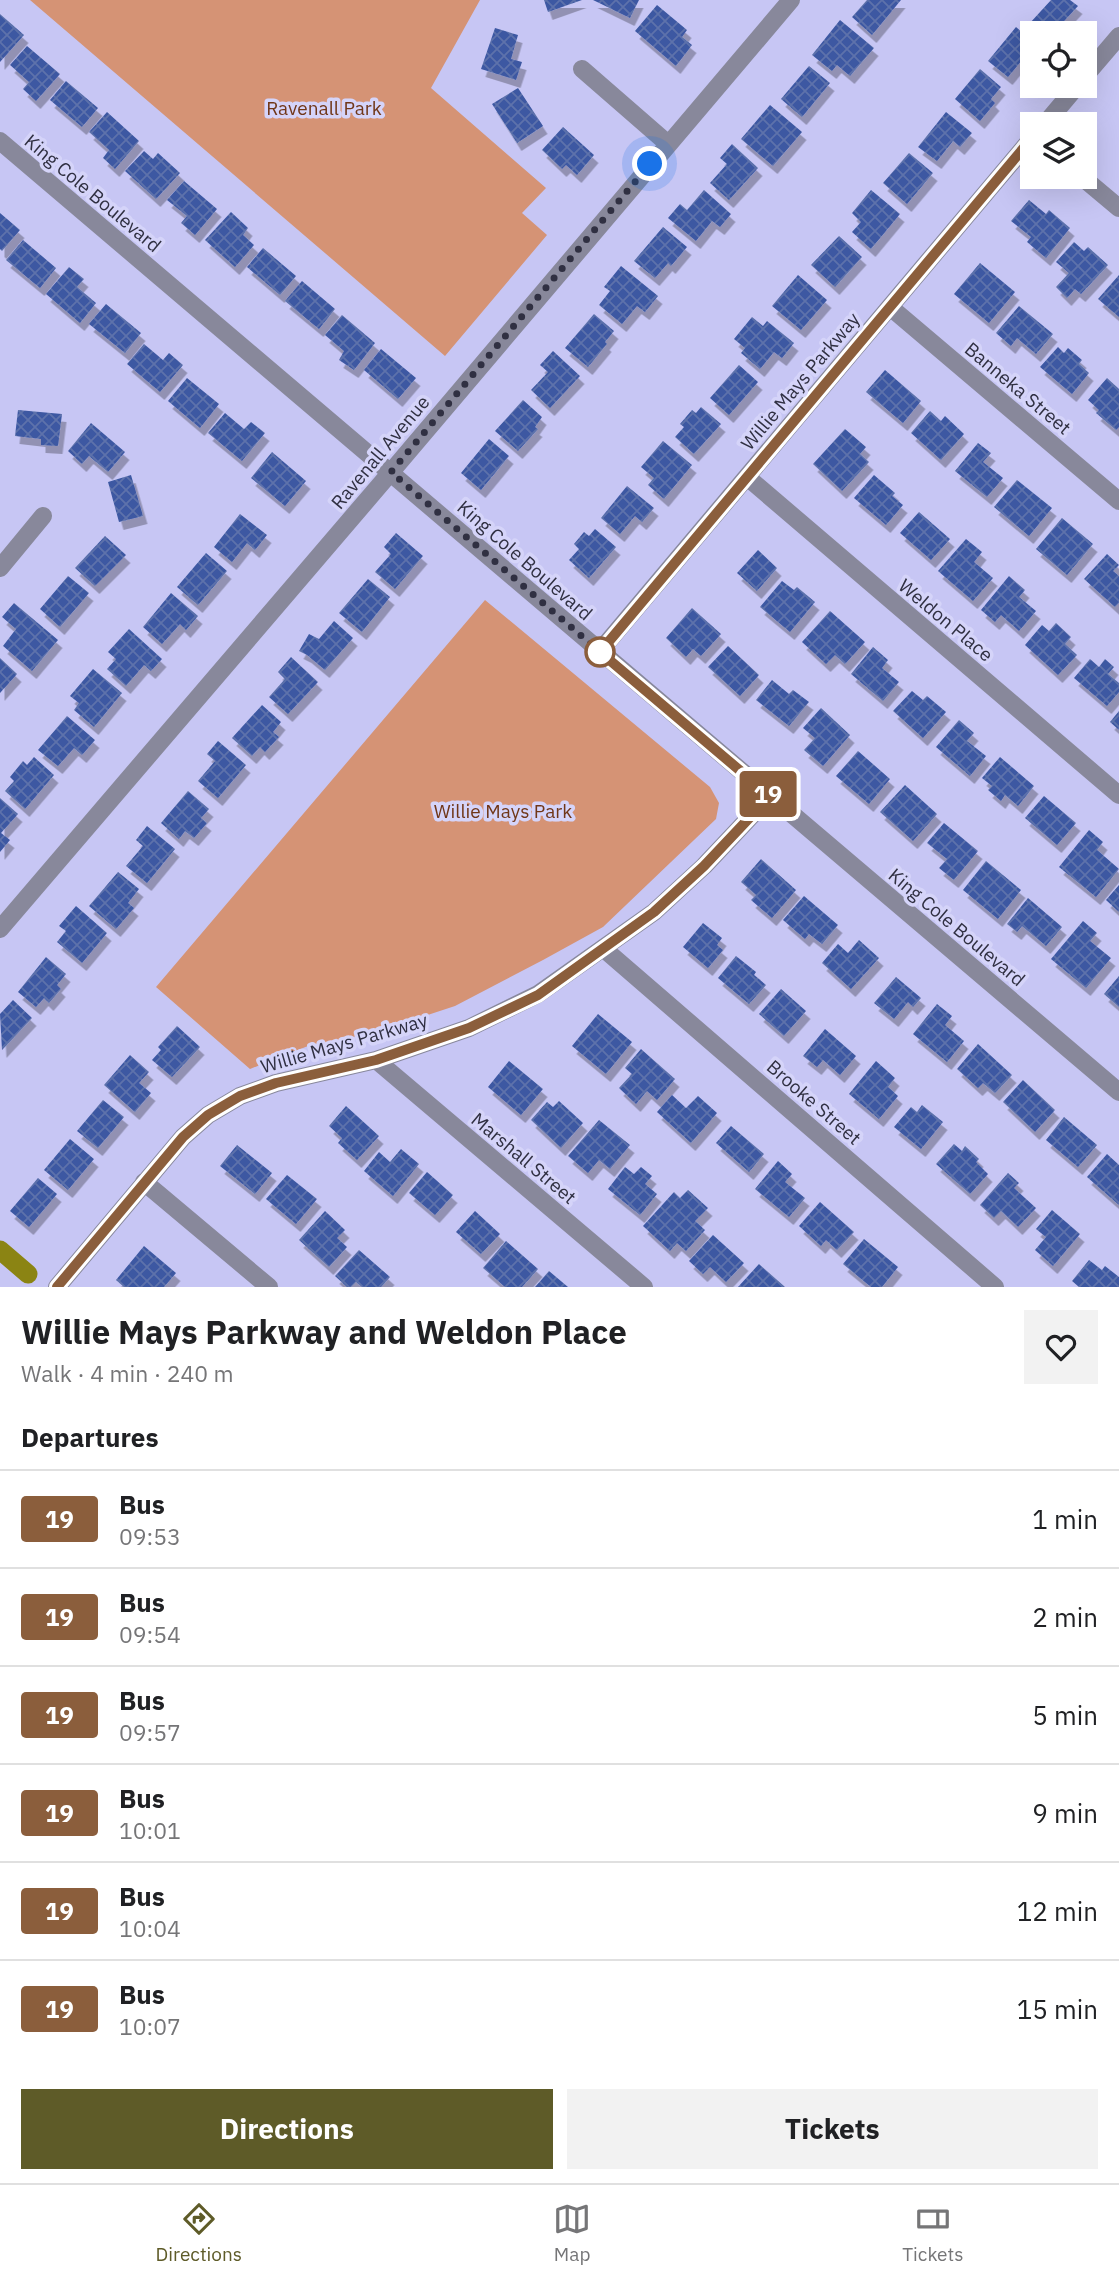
<!DOCTYPE html>
<meta charset="utf-8">
<style>
body{margin:0;font-family:"IBM Plex Sans",sans-serif;background:#f2f2f2;color:#202124;height:100vh;display:flex;flex-direction:column;font-size:26px;white-space:nowrap}
*{box-sizing:border-box;margin:0}
p{font-size:23px;color:#757577}
.icon{flex:none;width:38px;height:38px;fill:none;stroke:currentColor;stroke-width:2;stroke-linecap:round;stroke-linejoin:round}
.map{position:relative;height:1287px;overflow:hidden}
.side{display:flex;flex-direction:column;background:#fff;flex:1}
.side>*{flex:none}
.badge{padding:0 14px;border-radius:5px;font-size:24px;line-height:46px}
.buttons{position:absolute;left:1020px;top:21px;display:grid;gap:14px}
.buttons a{display:grid;place-items:center;width:77px;height:77px;border-radius:0px;background:#fff;box-shadow:0 7px 28px #0002;font-size:35px}
.you{position:absolute;width:35px;height:35px;margin:-18px;border:5px solid #fff;border-radius:50%;background:#1a73e8;box-shadow:0 0 0 10px #1a73e833}
.map>.badge{position:absolute;translate:-50% -50%;box-shadow:0 0 0 4px #fff}
h2{padding:0 21px;font-size:26px;line-height:63px}
.round{display:grid;place-items:center;flex:none;width:74px;height:74px;border-radius:0px;background:#f2f2f2}
.overview{display:flex;align-items:center;justify-content:space-between;height:119px;padding:0 21px}
h1{font-size:33px;font-weight:700;line-height:52px}
.cta{display:flex;gap:14px;margin-top:auto;padding:14px 21px}
.cta a{flex:1;height:80px;border-radius:0px;background:#5e5b28;color:#fff;font-size:28px;font-weight:700;line-height:80px;text-align:center}
.cta a+a{background:#f2f2f2;color:#202124}
ul{padding:0;list-style:none}
li{display:flex;align-items:center;gap:21px;height:98px;padding:0 21px;border-top:2px solid #e0e0e0}
li div{flex:1}
li b{display:block;font-size:26px}
li em{font-style:normal}
li .badge{min-width:77px;font-weight:700;text-align:center}
.tabs{display:flex;justify-content:space-around;align-items:center;height:98px;border-top:2px solid #e0e0e0;background:#fff;font-size:19px;color:#757577}
.tabs a{display:grid;justify-items:center;gap:4px}
.tabs .selected{color:#5e5b28}
.map>svg:first-child{display:block}
.park{fill:#d59375}
.lines{fill:none;stroke-linecap:round;stroke-linejoin:round}
.canal{stroke:#8b8413;stroke-width:19}
.building{fill:url(#building-cross-hatch);filter:url(#shadow)}
.minor{stroke:#88889b;stroke-width:18}
.line-casing{stroke:#fff;stroke-width:16}
.line{stroke:#8b5e3c;stroke-width:10}
.walk{stroke:#303042;stroke-width:7;stroke-dasharray:0 12.6}
.stop-dot{fill:#fff;stroke:#8b5e3c;stroke-width:3.5}
.labels{text-anchor:middle;stroke-width:7;stroke-linejoin:round;paint-order:stroke}
.park-label{font-size:19px;fill:#703618;stroke:#d5d4f9}
.street-label{font-size:19px;fill:#303042;stroke:#d5d4f9}
</style>
<div class="map">
<svg width="1119" height="1287" viewBox="0 0 1119 1287">
<defs>
<pattern id="building-cross-hatch" width="8" height="8" patternUnits="userSpaceOnUse" patternTransform="scale(1.75)"><rect width="8" height="8" fill="#3c58a2"/><path d="M0 0l8 8M0 8l8-8" fill="none" stroke="#5d72ab"/></pattern>
<filter id="shadow"><feDropShadow dx="4.5" dy="8" stdDeviation="0" flood-color="#0004"/></filter>
</defs>
<rect width="100%" height="100%" fill="#c7c6f4"/>
<path class="park" d="M 30,0 L 480,0 L 431,88 L 546,188 L 522,213 L 547,235 L 445,356 Z
M 485,600 L 710,787 L 719,803 L 716,819 L 603,927 L 543,960 L 455,1006 L 373,1033 L 308,1046 L 250,1069 L 156,987 Z"/>
<g class="lines">
<path class="canal" d="M 0,1250 L 28,1274"/>
</g>
<path class="building" d="M 544,0 L 582,0 L 548,12 Z
M 593,0 L 639,0 L 630,18 Z
M 867,0 L 901,0 L 872,35 L 852,17 Z
M 1051,0 L 1070,0 L 1078,6 L 1053,33 L 1041,33 L 1030,23 Z
M 657,5 L 687,30 L 682,37 L 692,45 L 676,66 L 635,31 Z
M 0,14 L 24,35 L 0,62 Z
M 840,20 L 874,48 L 850,76 L 837,65 L 832,71 L 812,55 Z
M 1016,27 L 1032,41 L 1032,62 L 1031,65 L 1023,59 L 1008,77 L 988,61 Z
M 495,28 L 518,35 L 511,59 L 522,62 L 516,80 L 481,69 Z
M 27,46 L 60,74 L 36,101 L 23,89 L 29,82 L 10,65 Z
M 809,66 L 830,83 L 802,117 L 781,99 Z
M 980,69 L 1001,87 L 991,99 L 995,103 L 980,121 L 955,99 Z
M 66,81 L 98,108 L 82,127 L 50,100 Z
M 518,88 L 543,126 L 517,143 L 492,104 Z
M 770,105 L 802,132 L 773,166 L 741,139 Z
M 107,112 L 139,141 L 115,169 L 103,158 L 109,150 L 89,132 Z
M 946,112 L 972,133 L 960,147 L 953,141 L 937,161 L 918,147 Z
M 563,127 L 594,155 L 577,175 L 566,165 L 562,169 L 542,150 Z
M 732,144 L 758,168 L 729,200 L 710,183 L 727,164 L 720,158 Z
M 144,151 L 153,159 L 158,153 L 180,173 L 156,199 L 125,171 Z
M 909,153 L 933,173 L 907,204 L 883,183 Z
M 184,181 L 217,209 L 195,235 L 181,223 L 187,216 L 167,200 Z
M 704,190 L 731,214 L 720,227 L 712,221 L 696,241 L 668,218 L 680,204 L 687,210 Z
M 871,190 L 900,214 L 871,249 L 852,232 L 861,222 L 852,213 Z
M 1029,200 L 1046,214 L 1049,210 L 1070,228 L 1046,258 L 1027,242 L 1031,237 L 1011,221 Z
M 231,212 L 248,228 L 243,235 L 254,245 L 235,267 L 205,240 Z
M 0,213 L 20,230 L 2,251 L 0,249 Z
M 663,227 L 687,247 L 671,266 L 668,263 L 655,278 L 634,261 Z
M 839,236 L 862,257 L 835,287 L 811,265 Z
M 23,240 L 56,268 L 40,288 L 6,260 Z
M 1074,242 L 1084,251 L 1088,247 L 1108,265 L 1081,294 L 1075,289 L 1067,298 L 1056,287 L 1069,273 L 1056,262 Z
M 263,248 L 296,276 L 280,295 L 247,267 Z
M 980,263 L 1015,292 L 989,323 L 954,294 Z
M 621,266 L 658,296 L 645,312 L 637,306 L 622,324 L 599,305 L 610,291 L 604,287 Z
M 69,267 L 84,279 L 77,287 L 96,303 L 80,323 L 46,294 Z
M 798,275 L 827,300 L 801,330 L 772,306 Z
M 1119,275 L 1119,317 L 1098,299 Z
M 302,281 L 335,309 L 319,329 L 285,301 Z
M 106,304 L 141,333 L 125,353 L 89,324 Z
M 1019,306 L 1053,334 L 1036,354 L 1017,338 L 1011,346 L 996,333 Z
M 594,314 L 614,331 L 605,342 L 607,344 L 588,367 L 565,348 Z
M 342,315 L 375,343 L 354,370 L 339,360 L 344,351 L 325,335 Z
M 752,317 L 763,326 L 767,321 L 794,343 L 782,358 L 774,352 L 760,369 L 741,353 L 745,348 L 734,339 Z
M 144,344 L 163,360 L 169,353 L 183,365 L 160,392 L 127,364 Z
M 1058,347 L 1064,353 L 1068,348 L 1082,360 L 1079,364 L 1089,373 L 1072,394 L 1040,367 Z
M 381,349 L 416,378 L 398,399 L 364,370 Z
M 553,351 L 580,376 L 550,408 L 531,390 L 548,372 L 540,365 Z
M 739,365 L 758,382 L 729,415 L 710,398 Z
M 885,370 L 921,401 L 903,423 L 866,392 Z
M 187,378 L 219,404 L 200,428 L 168,401 Z
M 1107,378 L 1119,389 L 1119,427 L 1116,430 L 1096,413 L 1099,410 L 1088,400 Z
M 523,400 L 542,417 L 535,427 L 538,429 L 518,451 L 495,431 Z
M 701,407 L 721,424 L 694,454 L 675,437 L 684,427 L 680,424 L 692,410 L 696,413 Z
M 18,410 L 62,414 L 58,446 L 41,445 L 41,439 L 15,436 Z
M 930,411 L 941,421 L 945,416 L 964,434 L 941,460 L 911,433 Z
M 225,413 L 244,429 L 251,422 L 265,433 L 242,461 L 208,433 Z
M 91,423 L 125,452 L 108,472 L 89,456 L 82,464 L 68,451 Z
M 845,429 L 866,447 L 860,454 L 869,462 L 842,491 L 813,464 Z
M 489,439 L 509,456 L 481,490 L 461,473 Z
M 663,441 L 692,465 L 664,499 L 648,485 L 654,478 L 641,467 Z
M 978,443 L 991,453 L 983,462 L 1003,478 L 987,497 L 955,471 Z
M 272,452 L 306,481 L 285,506 L 251,478 Z
M 131,475 L 143,516 L 119,522 L 108,482 Z
M 874,475 L 895,493 L 892,496 L 903,505 L 886,525 L 854,498 Z
M 1017,480 L 1052,508 L 1029,536 L 994,507 Z
M 627,486 L 654,508 L 642,522 L 635,516 L 620,534 L 601,518 Z
M 919,512 L 950,539 L 931,560 L 900,533 Z
M 240,514 L 267,535 L 255,550 L 247,543 L 232,562 L 214,547 Z
M 1062,518 L 1093,544 L 1067,575 L 1036,549 Z
M 595,529 L 616,547 L 589,578 L 569,560 L 579,549 L 574,544 L 584,532 L 589,536 Z
M 396,533 L 423,556 L 395,589 L 375,572 L 391,554 L 384,547 Z
M 105,536 L 126,555 L 95,586 L 75,568 Z
M 966,539 L 982,552 L 974,562 L 993,578 L 973,601 L 938,571 Z
M 758,550 L 777,568 L 757,591 L 737,573 Z
M 206,553 L 227,571 L 198,605 L 177,587 Z
M 1107,554 L 1119,565 L 1113,571 L 1119,576 L 1119,603 L 1115,607 L 1084,579 Z
M 68,576 L 89,593 L 60,627 L 40,609 Z
M 1009,576 L 1025,590 L 1019,597 L 1036,611 L 1019,631 L 1001,615 L 995,622 L 981,610 Z
M 368,579 L 390,597 L 362,632 L 339,613 Z
M 782,581 L 794,590 L 797,587 L 815,602 L 790,632 L 760,607 Z
M 171,593 L 198,616 L 186,630 L 180,624 L 162,644 L 143,627 Z
M 14,603 L 58,640 L 32,671 L 3,646 L 16,629 L 2,617 Z
M 692,608 L 721,634 L 701,656 L 693,649 L 686,657 L 666,638 Z
M 830,611 L 865,642 L 845,664 L 835,655 L 826,664 L 802,642 Z
M 334,621 L 353,638 L 325,670 L 307,655 L 299,651 L 309,634 L 319,639 Z
M 1056,623 L 1071,637 L 1065,644 L 1077,655 L 1058,675 L 1025,645 L 1042,625 L 1049,631 Z
M 129,629 L 162,659 L 151,671 L 144,665 L 126,686 L 107,669 L 116,659 L 108,652 Z
M 728,646 L 759,675 L 740,696 L 708,667 Z
M 873,647 L 888,660 L 882,668 L 899,682 L 883,701 L 851,674 Z
M 291,657 L 318,682 L 288,714 L 269,697 L 285,679 L 278,672 Z
M 0,658 L 17,674 L 0,693 Z
M 1090,659 L 1099,667 L 1105,659 L 1114,667 L 1108,674 L 1119,683 L 1119,692 L 1107,706 L 1074,678 Z
M 93,669 L 122,693 L 94,727 L 74,710 L 79,703 L 70,696 Z
M 772,680 L 789,694 L 793,690 L 809,702 L 789,726 L 756,700 Z
M 912,691 L 923,700 L 927,696 L 946,712 L 923,738 L 893,711 Z
M 262,705 L 281,722 L 273,732 L 279,737 L 265,752 L 260,747 L 252,756 L 232,738 Z
M 821,708 L 850,735 L 823,766 L 804,750 L 815,738 L 803,728 Z
M 1119,711 L 1119,730 L 1110,722 Z
M 67,716 L 95,740 L 82,755 L 74,748 L 58,766 L 38,750 Z
M 959,720 L 974,733 L 967,741 L 986,756 L 970,776 L 936,747 Z
M 218,741 L 246,765 L 218,798 L 198,781 L 215,761 L 207,754 Z
M 858,751 L 890,779 L 869,804 L 836,776 Z
M 34,757 L 54,775 L 25,809 L 5,791 L 14,781 L 10,777 L 23,761 L 27,765 Z
M 1000,757 L 1034,786 L 1018,806 L 1005,795 L 1001,801 L 988,790 L 992,786 L 982,778 Z
M 905,785 L 937,814 L 913,841 L 880,812 Z
M 188,791 L 209,809 L 201,818 L 207,823 L 194,838 L 185,831 L 179,839 L 161,823 Z
M 1044,796 L 1076,823 L 1057,845 L 1025,818 Z
M 0,798 L 18,814 L 1,833 L 10,840 L 0,852 Z
M 944,823 L 978,851 L 954,880 L 939,868 L 947,859 L 927,843 Z
M 147,826 L 175,849 L 147,883 L 126,866 L 143,846 L 136,840 Z
M 1089,830 L 1103,842 L 1097,850 L 1119,869 L 1096,897 L 1059,867 Z
M 761,859 L 796,890 L 772,918 L 751,900 L 756,895 L 741,882 Z
M 986,861 L 1021,890 L 998,919 L 963,890 Z
M 118,872 L 139,889 L 128,903 L 134,908 L 116,929 L 89,906 Z
M 1119,885 L 1119,912 L 1106,900 Z
M 804,896 L 838,925 L 822,944 L 809,934 L 805,939 L 783,920 Z
M 1028,898 L 1062,927 L 1046,946 L 1022,926 L 1017,932 L 1007,924 Z
M 76,906 L 107,933 L 82,963 L 57,942 L 66,931 L 59,926 Z
M 1083,921 L 1097,933 L 1090,941 L 1111,958 L 1086,988 L 1051,959 Z
M 703,923 L 722,938 L 717,945 L 723,950 L 708,968 L 683,947 Z
M 859,940 L 879,958 L 851,989 L 822,963 L 838,944 L 848,953 Z
M 736,956 L 756,972 L 754,975 L 766,985 L 749,1004 L 718,978 Z
M 46,957 L 66,974 L 57,985 L 61,989 L 49,1003 L 44,998 L 36,1007 L 18,992 Z
M 1119,976 L 1119,1007 L 1104,994 Z
M 896,977 L 921,998 L 913,1007 L 908,1002 L 894,1019 L 874,1003 Z
M 781,989 L 806,1011 L 784,1036 L 759,1014 Z
M 13,1000 L 32,1018 L 2,1050 L 0,1014 Z
M 937,1004 L 952,1016 L 945,1025 L 964,1041 L 947,1062 L 913,1034 Z
M 598,1014 L 632,1042 L 606,1074 L 572,1046 Z
M 177,1026 L 200,1047 L 172,1077 L 152,1060 L 161,1050 L 158,1047 Z
M 825,1029 L 856,1056 L 840,1075 L 823,1060 L 817,1067 L 803,1056 Z
M 978,1044 L 1012,1075 L 995,1093 L 983,1083 L 978,1088 L 957,1069 Z
M 641,1049 L 675,1079 L 657,1100 L 647,1091 L 636,1104 L 619,1088 L 632,1074 L 625,1068 Z
M 130,1055 L 149,1072 L 139,1083 L 151,1093 L 135,1112 L 104,1085 Z
M 509,1061 L 543,1089 L 521,1115 L 488,1087 Z
M 876,1061 L 895,1078 L 888,1087 L 898,1096 L 879,1119 L 849,1094 Z
M 1023,1080 L 1055,1110 L 1035,1132 L 1003,1102 Z
M 672,1095 L 686,1108 L 698,1096 L 717,1113 L 691,1143 L 657,1112 Z
M 103,1100 L 124,1117 L 98,1148 L 77,1131 Z
M 559,1101 L 583,1123 L 561,1148 L 531,1120 L 547,1102 L 553,1107 Z
M 922,1105 L 943,1122 L 921,1149 L 894,1127 L 911,1107 L 917,1112 Z
M 346,1106 L 379,1136 L 357,1160 L 338,1143 L 342,1138 L 329,1126 Z
M 1064,1117 L 1097,1145 L 1078,1167 L 1046,1140 Z
M 599,1120 L 630,1145 L 610,1169 L 599,1160 L 588,1173 L 568,1156 Z
M 731,1126 L 764,1154 L 749,1172 L 716,1143 Z
M 70,1139 L 94,1159 L 68,1190 L 44,1170 Z
M 954,1144 L 962,1151 L 965,1146 L 979,1159 L 976,1162 L 988,1174 L 970,1194 L 936,1164 Z
M 237,1145 L 272,1173 L 255,1194 L 220,1166 Z
M 401,1149 L 419,1164 L 393,1196 L 364,1171 L 379,1152 L 390,1162 Z
M 1107,1154 L 1119,1165 L 1119,1205 L 1087,1177 Z
M 778,1161 L 792,1174 L 785,1182 L 805,1198 L 789,1217 L 755,1189 Z
M 625,1167 L 634,1174 L 641,1167 L 652,1176 L 645,1184 L 657,1194 L 640,1215 L 608,1189 Z
M 427,1172 L 453,1195 L 435,1215 L 409,1193 Z
M 1008,1173 L 1019,1183 L 1014,1188 L 1036,1208 L 1018,1227 L 1001,1211 L 994,1218 L 980,1205 Z
M 287,1175 L 317,1199 L 296,1224 L 266,1199 Z
M 38,1178 L 57,1194 L 29,1227 L 10,1211 Z
M 688,1190 L 708,1208 L 695,1221 L 705,1230 L 686,1251 L 677,1243 L 670,1251 L 643,1226 L 674,1192 L 680,1198 Z
M 820,1202 L 854,1232 L 837,1250 L 826,1240 L 821,1246 L 799,1226 Z
M 1052,1210 L 1080,1234 L 1053,1266 L 1035,1250 L 1046,1237 L 1036,1229 Z
M 325,1211 L 345,1230 L 337,1238 L 347,1247 L 329,1267 L 299,1240 Z
M 475,1211 L 500,1234 L 481,1254 L 456,1232 Z
M 713,1235 L 744,1263 L 726,1282 L 710,1267 L 703,1274 L 689,1261 Z
M 864,1239 L 898,1267 L 882,1287 L 871,1287 L 843,1264 Z
M 506,1241 L 538,1269 L 522,1287 L 505,1287 L 483,1268 Z
M 144,1246 L 176,1273 L 164,1287 L 124,1287 L 116,1280 Z
M 359,1250 L 390,1277 L 381,1287 L 362,1287 L 356,1282 L 351,1287 L 347,1287 L 335,1276 Z
M 1089,1260 L 1102,1270 L 1105,1266 L 1119,1277 L 1119,1287 L 1079,1287 L 1072,1281 Z
M 759,1264 L 785,1287 L 738,1287 Z
M 549,1271 L 568,1287 L 535,1287 Z"/>
<g class="lines">
<path class="minor" d="M 582,69 L 667,143
M 1085,76 L 1119,36
M 1045,124 L 1077,86
M 0,141 L 1119,1092
M 1082,177 L 1119,208
M 890,307 L 1119,501
M 747,477 L 1119,795
M 0,568 L 43,516
M 600,651 L 1032,138
M 0,929 L 391,472 L 791,0
M 604,949 L 995,1287
M 376,1060 L 644,1287
M 144,1182 L 269,1287
M 57,1287 L 183,1137 L 208,1115 L 240,1096 L 276,1083 L 376,1060 L 469,1028 L 538,994 L 654,912 L 704,866 L 770,796"/>
</g>
<g class="lines">
<g class="line-casing">
<path id="line" d="M 57,1287 L 183,1137 L 208,1115 L 240,1096 L 276,1083 L 376,1060 L 469,1028 L 538,995 L 654,912 L 704,866 L 770,796 L 600,652 L 1032,138"/>
</g>
<use href="#line" class="line"/>
<path class="walk" d="M 600,652 L 391,472 L 650,164"/>
</g>
<circle class="stop-dot" cx="600" cy="652" r="14"/>
<g class="labels">
<g class="park-label">
<text x="324" y="115">Ravenall Park</text>
<text x="503" y="818">Willie Mays Park</text>
</g>
<g class="street-label">
<text transform="translate(93 193) rotate(40)" y="7">King Cole Boulevard</text>
<text transform="translate(800 381) rotate(-50)" y="7">Willie Mays Parkway</text>
<text transform="translate(1018 388) rotate(40)" y="7">Banneka Street</text>
<text transform="translate(380 452) rotate(-50)" y="7">Ravenall Avenue</text>
<text transform="translate(525 560) rotate(41)" y="7">King Cole Boulevard</text>
<text transform="translate(946 620) rotate(40)" y="7">Weldon Place</text>
<text transform="translate(957 927) rotate(40)" y="7">King Cole Boulevard</text>
<text transform="translate(344 1043) rotate(-16)" y="7">Willie Mays Parkway</text>
<text transform="translate(814 1102) rotate(41)" y="7">Brooke Street</text>
<text transform="translate(524 1158) rotate(40)" y="7">Marshall Street</text>
</g>
</g>
</svg>
<div class="buttons">
<a><svg class="icon" aria-label="locate" viewBox="0 0 24 24"><circle cx="12" cy="12" r="6"/><path d="M12 2v4M12 18v4M2 12h4M18 12h4"/></svg></a>
<a><svg class="icon" aria-label="layers" viewBox="0 0 24 24"><path d="M12 4l9 5-9 5-9-5zM3 14l9 5 9-5"/></svg></a>
</div>
<div class="you" style="left:650px;top:164px"></div>
<b class="badge" style="left:768px;top:794px;background:#8b5e3c;color:#fff">19</b>
</div>
<section class="side">
<div class="overview"><div><h1>Willie Mays Parkway and Weldon Place</h1><p>Walk · 4 min · 240 m</p></div><a class="round"><svg class="icon" aria-label="heart" viewBox="0 0 24 24"><path d="M12 20l-8-8c-3-5 5-10 8-4 3-6 11-1 8 4z"/></svg></a></div>
<h2>Departures</h2>
<ul>
<li><span class="badge" style="background:#8b5e3c;color:#fff">19</span><div><b>Bus</b><p>09:53</p></div><em>1 min</em></li>
<li><span class="badge" style="background:#8b5e3c;color:#fff">19</span><div><b>Bus</b><p>09:54</p></div><em>2 min</em></li>
<li><span class="badge" style="background:#8b5e3c;color:#fff">19</span><div><b>Bus</b><p>09:57</p></div><em>5 min</em></li>
<li><span class="badge" style="background:#8b5e3c;color:#fff">19</span><div><b>Bus</b><p>10:01</p></div><em>9 min</em></li>
<li><span class="badge" style="background:#8b5e3c;color:#fff">19</span><div><b>Bus</b><p>10:04</p></div><em>12 min</em></li>
<li><span class="badge" style="background:#8b5e3c;color:#fff">19</span><div><b>Bus</b><p>10:07</p></div><em>15 min</em></li>
</ul>
<div class="cta"><a>Directions</a><a>Tickets</a></div>
</section>
<nav class="tabs">
<a class="selected"><svg class="icon" aria-label="directions" viewBox="0 0 24 24"><path d="M12 3l9 9-9 9-9-9zM9 14v-3h6M13 9l2 2-2 2"/></svg>Directions</a>
<a><svg class="icon" aria-label="map" viewBox="0 0 24 24"><path d="M3 6l6-2 6 2 6-2v14l-6 2-6-2-6 2zM9 4v14M15 6v14"/></svg>Map</a>
<a><svg class="icon" aria-label="tickets" viewBox="0 0 24 24"><path d="M3 7h18v10H3zM15 7v10"/></svg>Tickets</a>
</nav>
